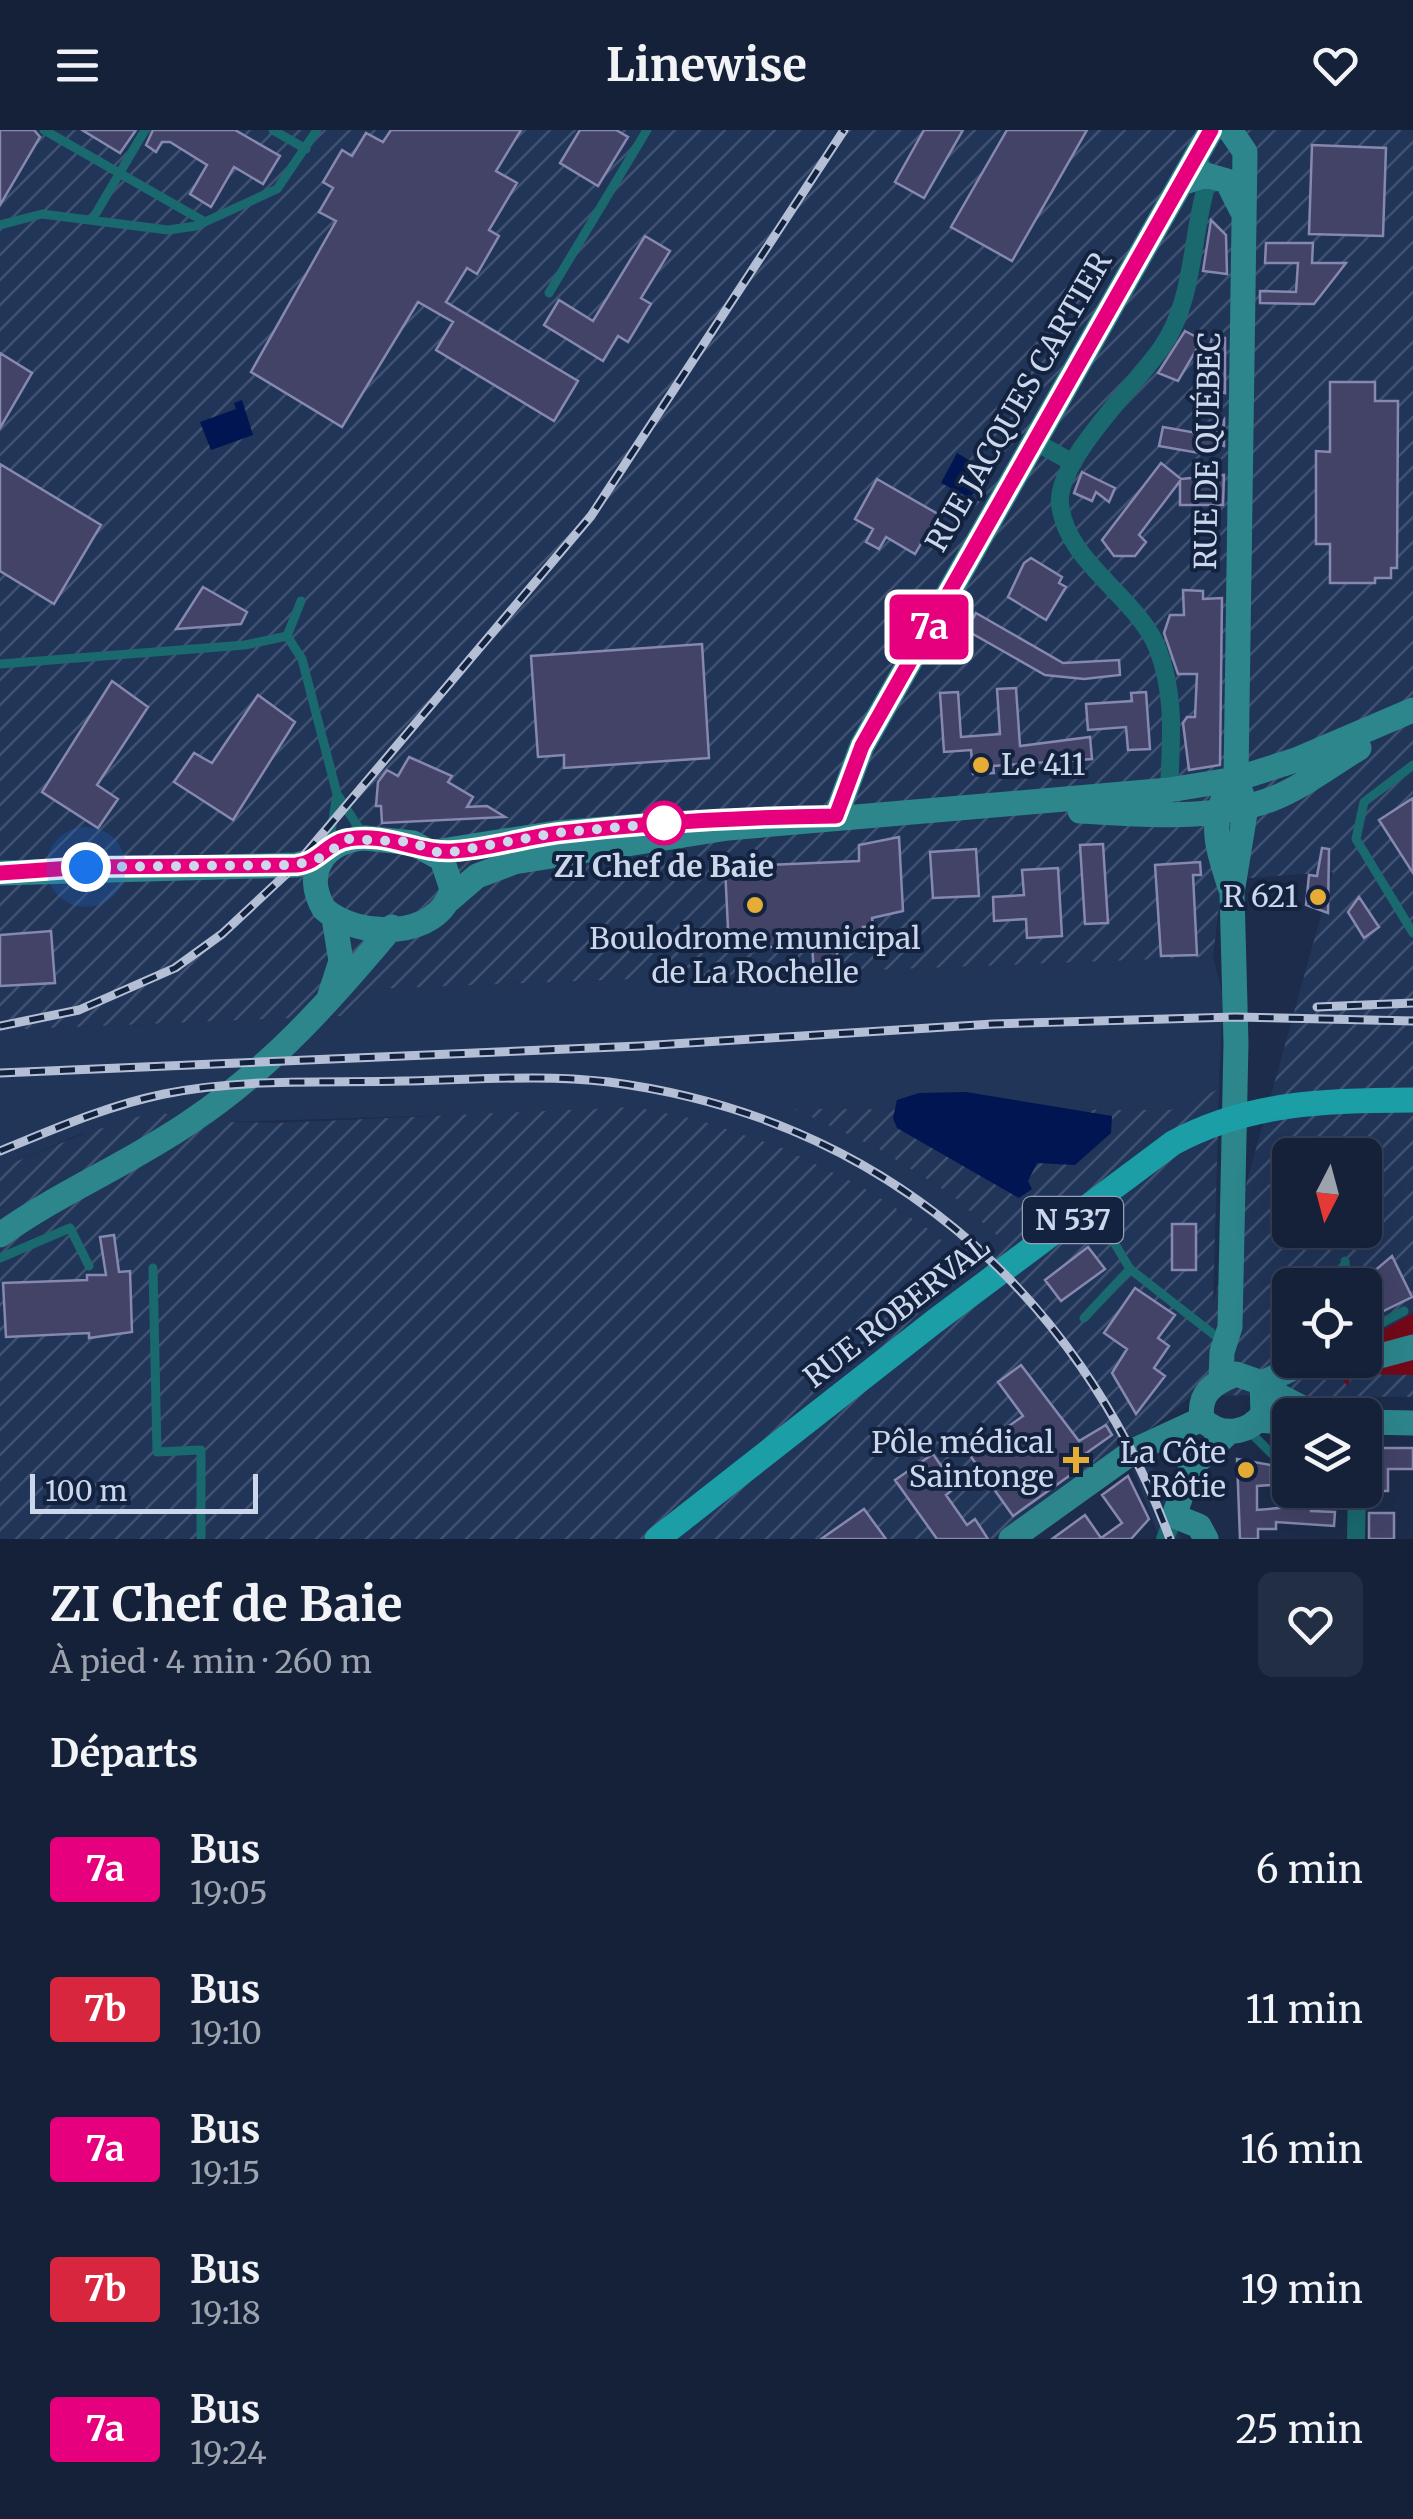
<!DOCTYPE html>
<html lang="fr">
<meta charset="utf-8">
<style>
body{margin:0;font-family:Merriweather,serif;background:#222e43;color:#f1f3f6;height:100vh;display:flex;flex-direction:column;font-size:38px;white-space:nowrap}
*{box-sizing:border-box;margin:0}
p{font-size:32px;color:#9da3ae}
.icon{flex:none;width:55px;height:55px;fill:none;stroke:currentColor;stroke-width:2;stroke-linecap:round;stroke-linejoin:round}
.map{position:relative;height:1409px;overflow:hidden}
.panel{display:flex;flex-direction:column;background:#152138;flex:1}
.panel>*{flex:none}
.badge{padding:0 20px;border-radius:8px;font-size:35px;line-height:65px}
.needle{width:65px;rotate:186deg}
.fabs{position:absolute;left:1272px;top:1008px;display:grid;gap:20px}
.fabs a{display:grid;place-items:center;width:110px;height:110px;border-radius:15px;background:#152138;box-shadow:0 10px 40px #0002,0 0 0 2px #343e53;font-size:50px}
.scale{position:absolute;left:30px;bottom:25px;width:228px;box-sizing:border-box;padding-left:10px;border:5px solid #ccd7eb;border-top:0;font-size:28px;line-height:35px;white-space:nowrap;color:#ccd7eb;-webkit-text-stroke:8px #12223f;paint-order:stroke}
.you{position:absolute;width:50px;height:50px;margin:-25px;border:8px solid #fff;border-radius:50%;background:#1a73e8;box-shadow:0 0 0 15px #1a73e833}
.map>.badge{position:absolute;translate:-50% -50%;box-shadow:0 0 0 5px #fff}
h2{padding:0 50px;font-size:38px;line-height:90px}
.round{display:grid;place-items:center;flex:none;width:105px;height:105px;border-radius:15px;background:#222e43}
.overview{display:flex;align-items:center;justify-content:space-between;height:170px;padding:0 50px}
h1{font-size:48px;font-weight:700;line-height:75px}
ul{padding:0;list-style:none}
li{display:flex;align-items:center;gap:30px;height:140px;padding:0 50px}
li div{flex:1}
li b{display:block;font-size:38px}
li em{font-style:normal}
li .badge{min-width:110px;font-weight:700;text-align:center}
header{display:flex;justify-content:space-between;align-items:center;height:130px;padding:0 50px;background:#152138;font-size:45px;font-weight:700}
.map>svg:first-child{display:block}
.built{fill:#213559}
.industrial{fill:url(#industrial-furrows);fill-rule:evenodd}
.green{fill:#730919}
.water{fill:#001551}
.building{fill:#424367;stroke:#8688b0;stroke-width:2.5}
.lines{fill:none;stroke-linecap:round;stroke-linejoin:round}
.lane{stroke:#19696e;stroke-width:9}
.street{stroke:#19696e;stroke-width:18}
.secondary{stroke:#2c868c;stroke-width:25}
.primary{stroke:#1b9ea6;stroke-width:25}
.rail-casing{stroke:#b4bfd5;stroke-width:9}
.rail{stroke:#12223f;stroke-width:5;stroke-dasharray:15;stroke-linecap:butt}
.line-casing{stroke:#fff;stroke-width:22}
.line{stroke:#e6007e;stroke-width:15}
.walk{stroke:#ccd7eb;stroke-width:10;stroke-dasharray:0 18}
.poi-dot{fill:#e5ad36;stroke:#12223f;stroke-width:4}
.stop-dot{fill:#fff;stroke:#e6007e;stroke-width:5}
.labels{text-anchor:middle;stroke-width:8;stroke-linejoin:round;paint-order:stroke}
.shield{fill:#12223f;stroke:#94a1b7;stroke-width:2.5}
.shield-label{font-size:28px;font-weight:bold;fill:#ccd7eb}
.street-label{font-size:30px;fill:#ccd7eb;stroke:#12223f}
.poi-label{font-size:30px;fill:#ccd7eb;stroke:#12223f;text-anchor:end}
.stop-label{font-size:30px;font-weight:bold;fill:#ccd7eb;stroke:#12223f}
</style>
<header><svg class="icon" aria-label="menu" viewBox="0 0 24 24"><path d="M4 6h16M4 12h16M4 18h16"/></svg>Linewise<svg class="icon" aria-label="heart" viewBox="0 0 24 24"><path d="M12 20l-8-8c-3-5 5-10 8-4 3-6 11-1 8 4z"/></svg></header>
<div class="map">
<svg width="1413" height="1409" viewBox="0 0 1413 1409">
<defs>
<pattern id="industrial-furrows" width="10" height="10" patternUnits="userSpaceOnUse" patternTransform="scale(2.5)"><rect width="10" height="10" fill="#213559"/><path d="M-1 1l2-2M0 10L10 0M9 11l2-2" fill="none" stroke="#405271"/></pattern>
</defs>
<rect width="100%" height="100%" fill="#1c2c4a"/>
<path class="built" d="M 1213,827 L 1223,865 L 1219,959 L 1170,980 L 798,979 L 879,1019 L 952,1065 L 1003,1111 L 976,1142 L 927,1098 L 859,1055 L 780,1017 L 699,990 L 549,982 L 226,992 L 81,1004 L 0,1038 L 0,900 L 342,886 L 371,859 Z
M 1139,1308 L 1172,1382 L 1181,1409 L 1160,1409 L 1125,1319 Z"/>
<path class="industrial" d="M 0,0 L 1413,0 L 1413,1267 L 1193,1265 L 1125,1319 L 995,1409 L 0,1409 L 0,1038 L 81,1005 L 153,982 L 226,992 L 278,993 L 634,977 L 699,990 L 780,1017 L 859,1055 L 927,1098 L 976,1141 L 1003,1111 L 952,1065 L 879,1019 L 795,979 L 1170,980 L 1219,959 L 1213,1174 L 1333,742 L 1222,750 L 1213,827 L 371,859 L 342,886 L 0,900 ZM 1290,1025 L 1365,1025 L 1365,1100 L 1290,1100 ZM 1290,1155 L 1365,1155 L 1365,1230 L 1290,1230 Z"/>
<path class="green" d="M 1413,1183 L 1413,1245 L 1353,1244 L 1347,1256 L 1338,1239 L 1365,1230 L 1365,1210 Z"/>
<path class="water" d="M 242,270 L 253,305 L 211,320 L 200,292 L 236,279 L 234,273 Z
M 957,323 L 988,341 L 970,368 L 941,353 Z
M 966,962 L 1112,986 L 1111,1003 L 1075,1035 L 1037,1033 L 1028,1051 L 1032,1059 L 1019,1068 L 897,998 L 893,988 L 897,970 L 919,963 Z"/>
<path class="building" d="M 0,0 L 34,0 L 40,7 L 0,75 Z
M 82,0 L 136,0 L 120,23 Z
M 153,0 L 235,0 L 280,26 L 263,54 L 234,37 L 211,77 L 190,64 L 207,35 L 170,12 L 162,12 L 156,22 L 146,15 Z
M 391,0 L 521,0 L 496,41 L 517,53 L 489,100 L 499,106 L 477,144 L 467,138 L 446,172 L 578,251 L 554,291 L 436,220 L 453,192 L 418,172 L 342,297 L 251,242 L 336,91 L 319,82 L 333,58 L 323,52 L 342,20 L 352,26 L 366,3 L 383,12 Z
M 580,0 L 616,0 L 628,7 L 598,56 L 560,33 Z
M 924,0 L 963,0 L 924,68 L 895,52 Z
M 1007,0 L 1087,0 L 1012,131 L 951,97 Z
M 1312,15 L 1386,18 L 1383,106 L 1309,104 Z
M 1211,90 L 1226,105 L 1227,144 L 1203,141 Z
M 645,106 L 670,121 L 641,168 L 651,174 L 628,212 L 618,206 L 603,231 L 544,195 L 559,170 L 593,191 Z
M 1266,113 L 1313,113 L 1312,133 L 1346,133 L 1314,174 L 1260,173 L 1260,161 L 1296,162 L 1298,133 L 1265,133 Z
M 1185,201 L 1202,210 L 1178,251 L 1158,243 Z
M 1212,208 L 1225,208 L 1225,263 L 1199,256 Z
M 0,223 L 32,243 L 0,298 Z
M 1330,252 L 1375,252 L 1375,271 L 1398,271 L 1397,438 L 1391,438 L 1391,448 L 1375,448 L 1375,453 L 1330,453 L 1330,414 L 1316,414 L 1316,321 L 1330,322 Z
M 1224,290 L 1224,316 L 1218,315 L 1210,325 L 1159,316 L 1163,297 L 1213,306 Z
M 1161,333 L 1181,349 L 1224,345 L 1223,375 L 1180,375 L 1180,351 L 1139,405 L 1146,412 L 1135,426 L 1114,426 L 1102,410 Z
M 0,334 L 101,395 L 54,474 L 0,441 Z
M 1082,342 L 1115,358 L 1109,372 L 1096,362 L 1092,371 L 1074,363 Z
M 877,349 L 938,384 L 915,424 L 886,407 L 879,419 L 866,412 L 873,399 L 855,389 Z
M 1031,428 L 1062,447 L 1059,453 L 1066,457 L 1046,490 L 1008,467 L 1024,433 Z
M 203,457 L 247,482 L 241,494 L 176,499 Z
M 1183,460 L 1203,461 L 1203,469 L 1222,468 L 1220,635 L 1189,640 L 1183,593 L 1187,587 L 1195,587 L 1197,544 L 1178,544 L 1164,503 L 1170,485 L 1184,485 Z
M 976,483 L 1063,533 L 1119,530 L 1120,545 L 1084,549 L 1045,545 L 966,500 Z
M 702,514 L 709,628 L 564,638 L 564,625 L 538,627 L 531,526 Z
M 112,551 L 148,577 L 97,655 L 118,669 L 98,698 L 42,662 Z
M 1016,558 L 1020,616 L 1090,607 L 1092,629 L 993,636 L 994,643 L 973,644 L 971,620 L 944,622 L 940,563 L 958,562 L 961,607 L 1000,604 L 997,559 Z
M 1146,562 L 1150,619 L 1128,620 L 1126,597 L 1088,600 L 1086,574 L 1132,571 L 1131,563 Z
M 258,565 L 295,592 L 233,690 L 174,652 L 194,623 L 212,633 Z
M 409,627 L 452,646 L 448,652 L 473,667 L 467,677 L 487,676 L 505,687 L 382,693 L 381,676 L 376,676 L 378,652 L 387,640 L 398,646 Z
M 1413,668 L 1413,743 L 1379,690 Z
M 899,707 L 903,781 L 872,788 L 873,796 L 863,797 L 864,818 L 837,820 L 838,842 L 814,843 L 812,815 L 729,819 L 725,737 L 859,731 L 859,715 Z
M 1103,714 L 1108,793 L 1085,794 L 1080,715 Z
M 1322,718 L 1329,719 L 1328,783 L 1306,775 L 1309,745 L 1317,746 Z
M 976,719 L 979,766 L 933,768 L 930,722 Z
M 1200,732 L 1201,745 L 1193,745 L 1197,825 L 1161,826 L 1155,735 Z
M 1058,738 L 1062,806 L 1027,808 L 1026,789 L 994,791 L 993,767 L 1024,765 L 1022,740 Z
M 1359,767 L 1379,797 L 1364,808 L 1348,782 Z
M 51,801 L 55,853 L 0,856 L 0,805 Z
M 1172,1094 L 1196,1094 L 1196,1140 L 1172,1140 Z
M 114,1105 L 119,1142 L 130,1141 L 132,1202 L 89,1208 L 89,1203 L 6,1207 L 3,1153 L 87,1150 L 87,1145 L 106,1145 L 100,1107 Z
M 1088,1117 L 1105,1139 L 1061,1171 L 1045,1150 Z
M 1392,1126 L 1412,1167 L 1365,1190 L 1366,1160 L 1377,1153 L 1372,1143 Z
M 1135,1158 L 1175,1185 L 1158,1208 L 1169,1216 L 1154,1238 L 1165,1246 L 1136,1284 L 1112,1243 L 1127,1219 L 1104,1203 Z
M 1021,1235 L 1079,1311 L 1106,1295 L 1112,1305 L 1085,1324 L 1090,1331 L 1013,1386 L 969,1324 L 1023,1286 L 998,1252 Z
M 1370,1318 L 1413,1318 L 1413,1339 L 1388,1339 L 1388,1361 L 1370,1361 Z
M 933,1324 L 956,1357 L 946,1365 L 967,1395 L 975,1389 L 988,1409 L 937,1409 L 895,1350 Z
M 1237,1329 L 1271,1335 L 1271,1355 L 1257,1356 L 1257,1380 L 1290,1377 L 1290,1366 L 1298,1367 L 1298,1360 L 1312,1360 L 1311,1381 L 1335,1382 L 1334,1396 L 1276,1392 L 1276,1399 L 1258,1399 L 1258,1409 L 1240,1409 Z
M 1128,1346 L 1149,1389 L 1131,1409 L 1052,1409 L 1085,1385 L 1101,1408 L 1122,1393 L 1102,1365 Z
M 864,1379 L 886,1409 L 821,1409 Z
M 1369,1383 L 1394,1383 L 1394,1409 L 1369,1409 Z"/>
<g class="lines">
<path class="lane" d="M 44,0 L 205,92
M 273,0 L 306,19
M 92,90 L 145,0
M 0,95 L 42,84 L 168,100 L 196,96 L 277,59 L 317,0
M 549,163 L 647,0
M 287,506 L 301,471
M 0,534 L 245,515 L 287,506 L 302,529 L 337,664 L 362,703
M 1413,635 L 1364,672 L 1356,709 L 1413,803
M 329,715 L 337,664
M 1112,1109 L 1130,1139 L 1222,1211
M 0,1128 L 70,1098 L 89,1136
M 1345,1131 L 1347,1155
M 153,1138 L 157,1322 L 201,1320 L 201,1409
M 1084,1188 L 1130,1139
M 1365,1202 L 1404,1181
M 1248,1300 L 1290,1342"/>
<path class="street" d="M 1034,311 L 1073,333
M 1169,660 C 1171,610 1176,565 1157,517 C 1135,465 1066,432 1060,374 C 1056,330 1137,254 1162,217 C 1194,171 1191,109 1206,57 L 1202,36
M 1165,1409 L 1174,1386
M 1356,1409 L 1357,1360"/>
<path class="secondary" d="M 1181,53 L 1206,45 L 1227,51 L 1241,79
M 1223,670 C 1209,699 1221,728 1230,757
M 1080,681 C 1144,684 1212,692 1272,669 C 1303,657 1331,635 1359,618
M 836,686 L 862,616 L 1211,0
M 365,708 L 413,713 L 442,729 L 452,759 C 439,810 357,809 324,779 C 302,742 325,710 365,708 Z
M 435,722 L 556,703 L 652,695
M 0,743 L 296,735 L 321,729
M 449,770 L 477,746 L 514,732 L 728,698 L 1169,660 L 1236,649 L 1296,630 L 1413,580
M 330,865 L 341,831 L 334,788
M 0,1105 C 60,1062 129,1034 190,992 C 269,940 332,869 392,797
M 1365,1230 L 1413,1217
M 1236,1244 L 1262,1253 L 1263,1284 C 1248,1304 1221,1308 1202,1289 C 1198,1263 1213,1253 1236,1244 Z
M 1221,1250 L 1222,1222 L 1230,1197 L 1236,913 L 1232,763 L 1246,677 L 1236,649 L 1245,22 L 1230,0
M 1262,1253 L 1306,1232 L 1352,1230
M 1264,1258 L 1316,1285
M 1259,1290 L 1290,1293
M 1365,1292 L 1413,1293
M 1011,1409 L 1135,1320 L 1202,1289
M 1206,1409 L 1199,1396 L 1174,1386 L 1191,1337 L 1229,1302"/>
<path class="primary" d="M 657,1409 L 935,1191 L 1173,1013 C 1248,972 1329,970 1413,970"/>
<g class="rail-casing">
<path id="rail" d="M 1317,877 L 1413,873
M 0,896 L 79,880 L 175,838 L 222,804 L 296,735 L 591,386 L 844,0
M 0,943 L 640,916 L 993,894 L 1235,887 L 1413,891
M 0,1021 C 54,999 106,976 164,964 C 241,948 326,953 405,951 C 472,950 542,944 609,952 C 879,987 1077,1158 1170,1409"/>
</g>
<use href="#rail" class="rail"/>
</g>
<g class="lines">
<g class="line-casing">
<path id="line" d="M 0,743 L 86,737 L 296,735 C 319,733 327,712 349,709 C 386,702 420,724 454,721 C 490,719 525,707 560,703 C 652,692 744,687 836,686 L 862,616 L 1211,0"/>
</g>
<use href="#line" class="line"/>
<path class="walk" d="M 86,737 L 296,735 L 320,728 L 348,709 L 413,712 L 434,722 L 452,722 L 556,703 L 664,693"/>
</g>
<g class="poi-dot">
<circle cx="981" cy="635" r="10"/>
<circle cx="1318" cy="767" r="10"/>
<circle cx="755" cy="775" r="10"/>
<path d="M1071 1315h10v10h10v10h-10v10h-10v-10h-10v-10h10z"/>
<circle cx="1246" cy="1340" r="10"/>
</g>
<circle class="stop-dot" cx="664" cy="693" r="20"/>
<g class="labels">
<rect class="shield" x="1023" y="1067" width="100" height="46" rx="8"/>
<g class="shield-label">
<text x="1073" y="1100">N 537</text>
</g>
<g class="street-label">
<text transform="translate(1019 272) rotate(-60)" y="10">RUE JACQUES CARTIER</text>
<text transform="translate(1208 321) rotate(-89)" y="10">RUE DE QUÉBEC</text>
<text transform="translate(897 1182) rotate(-38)" y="10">RUE ROBERVAL</text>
</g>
<g class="poi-label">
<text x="1001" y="645" text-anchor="start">Le 411</text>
<text x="1298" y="777">R 621</text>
<text x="755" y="819" text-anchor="middle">Boulodrome municipal<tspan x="755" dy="34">de La Rochelle</tspan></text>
<text x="1054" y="1323">Pôle médical<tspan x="1054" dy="34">Saintonge</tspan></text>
<text x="1226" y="1333">La Côte<tspan x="1226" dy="34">Rôtie</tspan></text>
</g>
<g class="stop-label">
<text x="664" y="747">ZI Chef de Baie</text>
</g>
</g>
</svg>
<div class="fabs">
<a><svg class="needle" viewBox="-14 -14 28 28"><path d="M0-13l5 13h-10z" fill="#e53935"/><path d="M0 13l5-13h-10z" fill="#9da3ae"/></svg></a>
<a><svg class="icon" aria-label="locate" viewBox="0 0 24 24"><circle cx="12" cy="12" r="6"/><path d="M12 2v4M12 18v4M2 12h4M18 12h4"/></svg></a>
<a><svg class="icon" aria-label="layers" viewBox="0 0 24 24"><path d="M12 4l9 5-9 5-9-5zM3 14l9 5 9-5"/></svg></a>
</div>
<div class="scale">100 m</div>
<div class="you" style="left:86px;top:737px"></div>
<b class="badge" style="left:929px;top:497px;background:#e6007e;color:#fff">7a</b>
</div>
<section class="panel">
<div class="overview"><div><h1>ZI Chef de Baie</h1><p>À pied · 4 min · 260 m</p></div><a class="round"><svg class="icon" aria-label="heart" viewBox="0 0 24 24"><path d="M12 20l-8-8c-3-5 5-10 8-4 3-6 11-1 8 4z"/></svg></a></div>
<h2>Départs</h2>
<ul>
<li><span class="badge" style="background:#e6007e;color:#fff">7a</span><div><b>Bus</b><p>19:05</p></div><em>6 min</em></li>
<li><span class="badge" style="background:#d7263d;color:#fff">7b</span><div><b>Bus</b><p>19:10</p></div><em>11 min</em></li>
<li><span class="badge" style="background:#e6007e;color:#fff">7a</span><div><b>Bus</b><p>19:15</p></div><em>16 min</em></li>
<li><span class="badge" style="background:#d7263d;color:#fff">7b</span><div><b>Bus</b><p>19:18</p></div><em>19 min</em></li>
<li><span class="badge" style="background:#e6007e;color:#fff">7a</span><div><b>Bus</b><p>19:24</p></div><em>25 min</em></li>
</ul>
</section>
